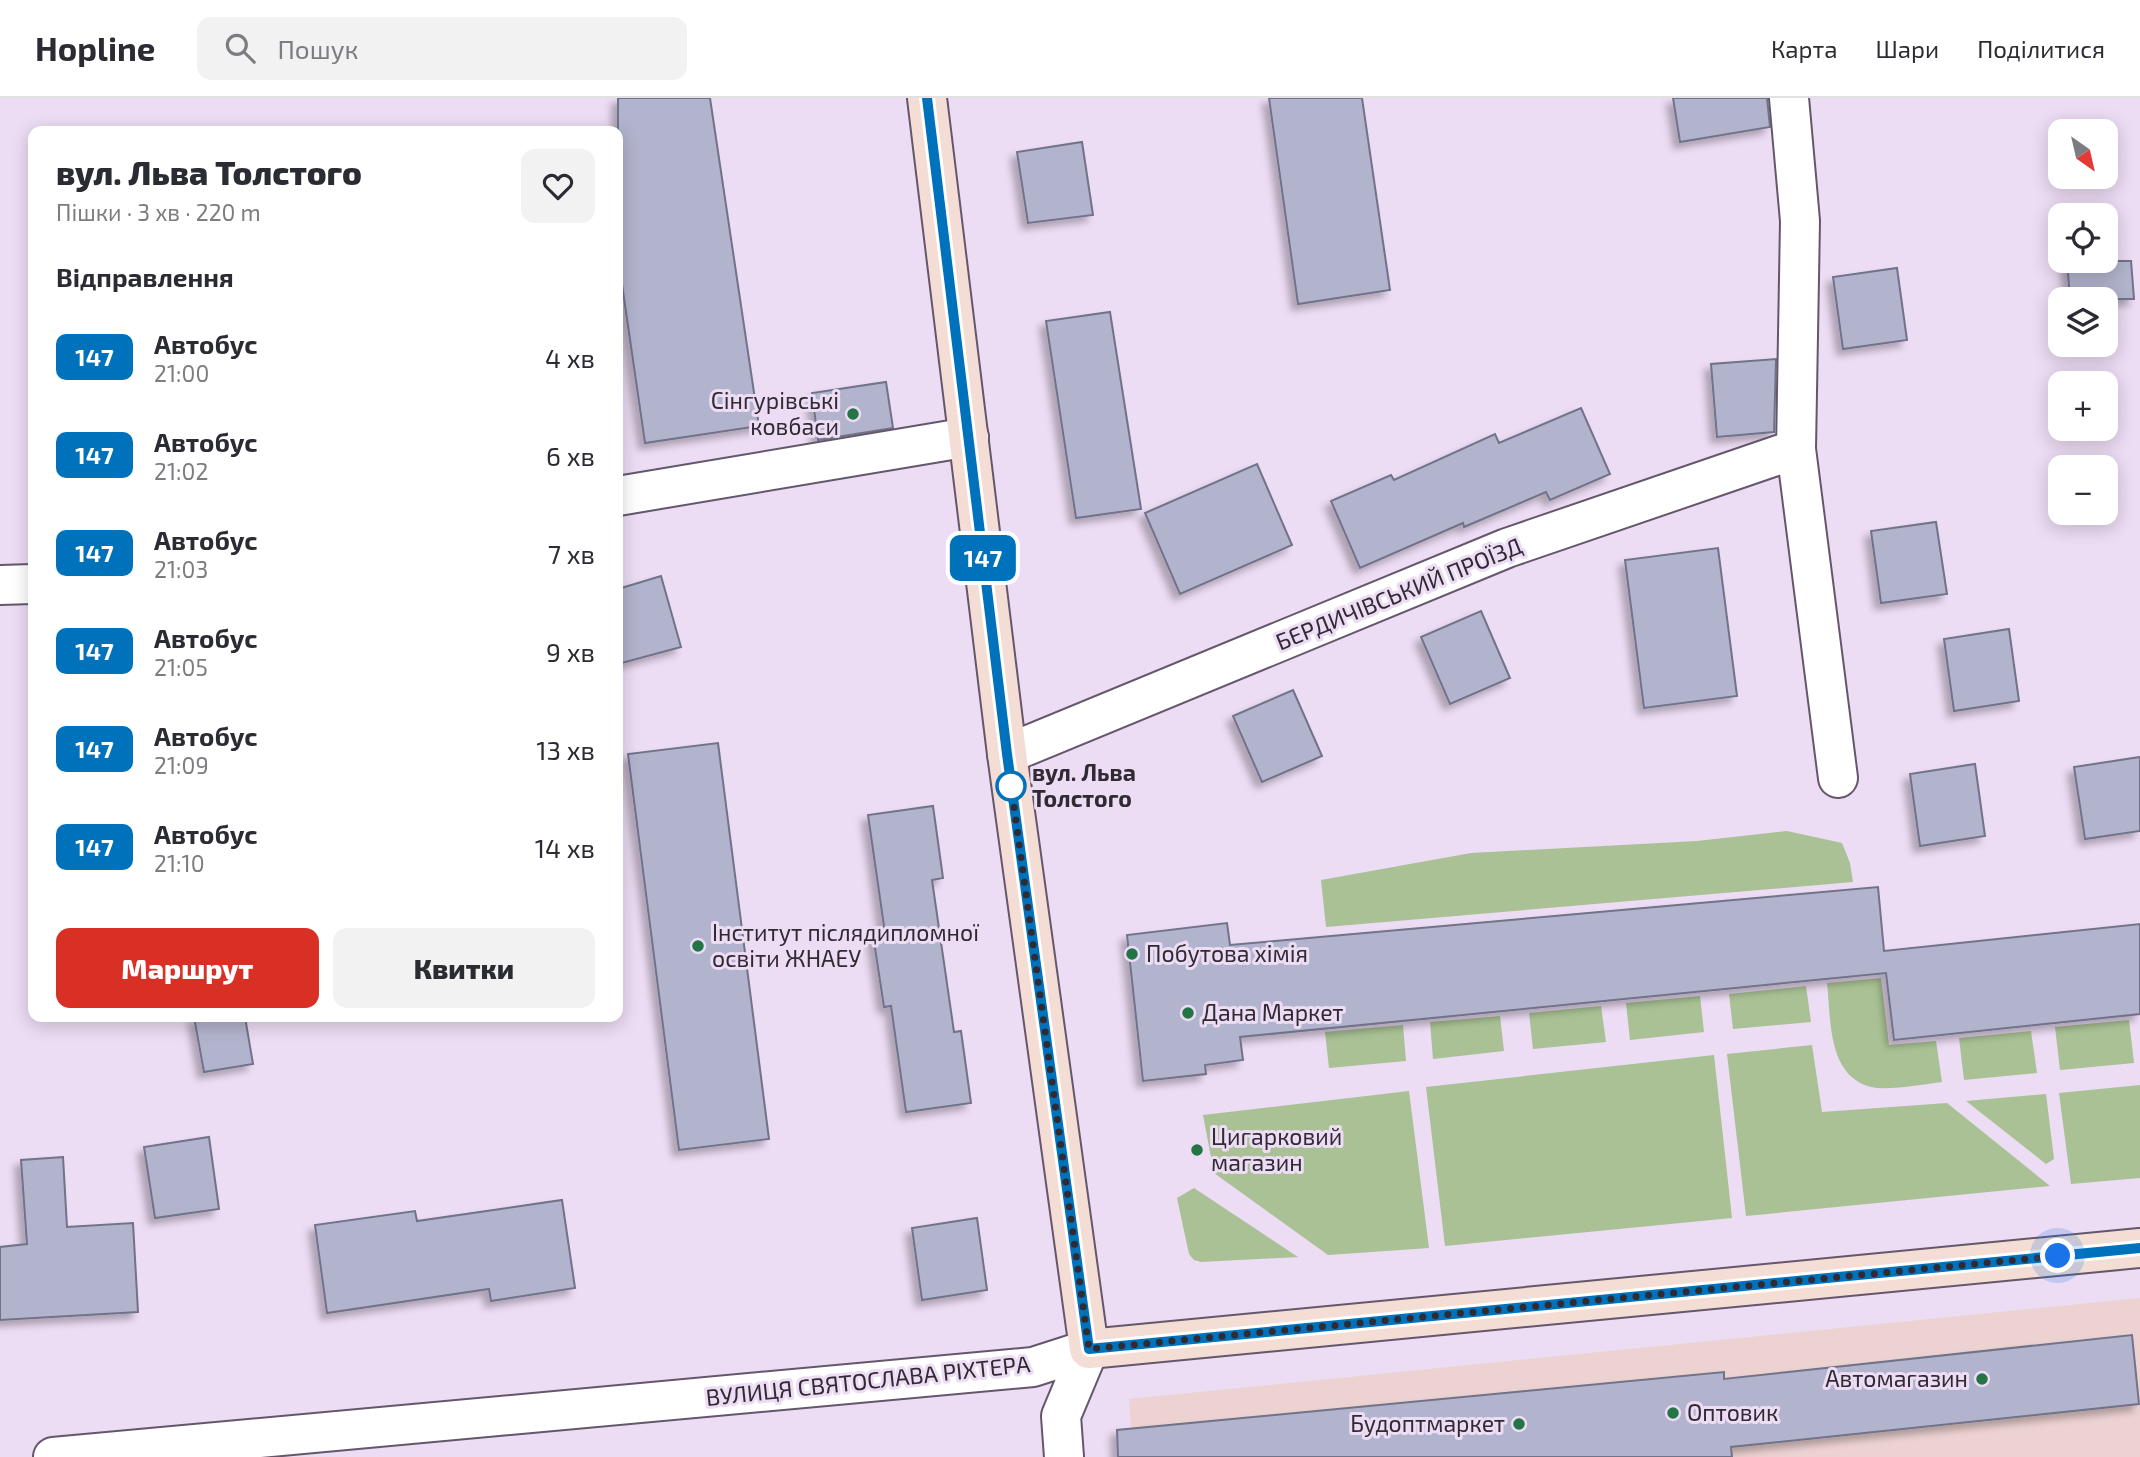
<!DOCTYPE html>
<html lang="uk">
<meta charset="utf-8">
<style>
body{margin:0;font-family:"Exo 2",sans-serif;background:#f2f2f3;color:#2b2b33;height:100vh;display:flex;flex-direction:column;font-size:26px;white-space:nowrap}
*{box-sizing:border-box;margin:0}
p{font-size:23px;color:#7c7c81}
.icon{flex:none;width:38px;height:38px;fill:none;stroke:currentColor;stroke-width:2;stroke-linecap:round;stroke-linejoin:round}
.map{position:relative;flex:1;overflow:hidden}
.panel{position:absolute;left:28px;top:28px;width:595px;height:896px;display:flex;flex-direction:column;background:#fff;border-radius:14px;box-shadow:0 4px 18px #0003}
.panel>*{flex:none}
.badge{padding:0 14px;border-radius:10px;font-size:24px;line-height:46px}
.needle{width:46px;rotate:146deg}
.buttons{position:absolute;left:2048px;top:21px;display:grid;gap:14px}
.buttons a{display:grid;place-items:center;width:70px;height:70px;border-radius:14px;background:#fff;box-shadow:0 4px 18px #0003;font-size:35px}
.you{position:absolute;width:35px;height:35px;margin:-18px;border:5px solid #fff;border-radius:50%;background:#1a73e8;box-shadow:0 0 0 10px #1a73e833}
.map>.badge{position:absolute;translate:-50% -50%;box-shadow:0 0 0 4px #fff}
h2{padding:0 28px;font-size:26px;line-height:63px}
.round{display:grid;place-items:center;flex:none;width:74px;height:74px;border-radius:14px;background:#f2f2f3}
.headline{display:flex;align-items:center;justify-content:space-between;height:119px;padding:0 28px}
h1{font-size:33px;font-weight:800;line-height:52px}
.primary-button{display:flex;gap:14px;margin-top:auto;padding:14px 28px}
.primary-button a{flex:1;height:80px;border-radius:14px;background:#d93025;color:#fff;font-size:28px;font-weight:800;line-height:80px;text-align:center}
.primary-button a+a{background:#f2f2f3;color:#2b2b33}
ul{padding:0;list-style:none}
li{display:flex;align-items:center;gap:21px;height:98px;padding:0 28px}
li div{flex:1}
li b{display:block;font-size:26px}
li em{font-style:normal}
li .badge{min-width:77px;font-weight:700;text-align:center}
header{display:flex;align-items:center;gap:42px;box-sizing:border-box;height:98px;padding:0 35px;background:#fff;border-bottom:2px solid #e1e1e2}
header strong{font-size:33px}
nav{display:flex;gap:38px;margin-inline-start:auto;font-size:24px}
.search{width:490px;height:63px;background:#f2f2f3;display:flex;align-items:center;gap:18px;box-sizing:border-box;padding:0 24px;border-radius:14px;color:#7c7c81;font-size:26px}
.map>svg:first-child{display:block}
.industrial{fill:#ecd2d0}
.green{fill:#a9c194}
.building{fill:#b2b3cd;stroke:#71738a;stroke-width:2;filter:url(#shadow)}
.lines{fill:none;stroke-linecap:round;stroke-linejoin:round}
.street-casing{stroke:#64576b;stroke-width:42}
.secondary-casing{stroke:#64576b;stroke-width:42}
.street{stroke:#fff;stroke-width:38}
.secondary{stroke:#f3ddd4;stroke-width:38}
.line-casing{stroke:#fff;stroke-width:16}
.line{stroke:#0072bc;stroke-width:10}
.walk{stroke:#302a33;stroke-width:7;stroke-dasharray:0 12.6}
.poi-dot{fill:#247546;stroke:#ecdcf4;stroke-width:2.5}
.stop-dot{fill:#fff;stroke:#0072bc;stroke-width:3.5}
.labels{text-anchor:middle;stroke-width:6;stroke-linejoin:round;paint-order:stroke}
.poi-label{font-size:23px;fill:#302a33;stroke:#ecdcf4;text-anchor:start}
.street-label{font-size:23px;fill:#302a33;stroke:#ecdcf4}
.stop-label{font-size:23px;font-weight:bold;fill:#302a33;stroke:#ecdcf4;text-anchor:start}
</style>
<header>
<strong>Hopline</strong>
<div class="search"><svg class="icon" aria-label="search" viewBox="0 0 24 24"><circle cx="10" cy="10" r="6"/><path d="M15 15l6 6"/></svg>Пошук</div>
<nav><a>Карта</a><a>Шари</a><a>Поділитися</a></nav>
</header>
<div class="map">
<svg width="2140" height="1359" viewBox="0 0 2140 1359">
<defs>
<filter id="shadow"><feDropShadow dx="-6" dy="6" stdDeviation="3.5" flood-color="#0004"/></filter>
</defs>
<rect width="100%" height="100%" fill="#ecdcf4"/>
<path class="industrial" d="M 2140,1200 L 2140,1359 L 1133,1359 L 1129,1301 Z"/>
<path class="green" d="M 1787,733 L 1842,745 L 1850,765 L 1853,784 L 1326,829 L 1321,782 L 1471,755 L 1697,743 Z
M 1881,880 L 1889,947 L 1936,943 L 1942,984 C 1924,986 1888,993 1871,989 C 1827,978 1831,920 1827,885 Z
M 1806,888 L 1811,924 L 1733,931 L 1729,896 Z
M 1700,898 L 1704,934 L 1630,942 L 1626,905 Z
M 1601,908 L 1606,944 L 1533,951 L 1529,915 Z
M 1500,918 L 1504,953 L 1433,961 L 1430,924 Z
M 2129,922 L 2134,965 L 2060,972 L 2055,929 Z
M 1403,927 L 1406,963 L 1329,970 L 1325,934 Z
M 2031,933 L 2037,975 L 1964,982 L 1959,940 Z
M 1812,947 L 1822,1014 L 1947,1005 L 2050,1088 L 1746,1118 L 1727,956 Z
M 1714,957 L 1732,1120 L 1445,1148 L 1426,989 Z
M 2140,987 L 2140,1080 L 2071,1086 L 2059,995 Z
M 1409,993 L 1429,1150 L 1328,1157 L 1214,1075 L 1203,1017 Z
M 2046,996 L 2054,1061 L 2046,1066 L 1966,1003 Z
M 1194,1090 L 1298,1159 L 1201,1164 L 1194,1162 L 1189,1156 L 1177,1100 Z"/>
<path class="building" d="M 618,0 L 710,0 L 759,328 L 645,345 L 618,159 Z
M 1269,0 L 1362,0 L 1390,192 L 1298,206 Z
M 1673,0 L 1767,0 L 1770,29 L 1680,44 Z
M 1082,44 L 1093,117 L 1028,125 L 1017,54 Z
M 2067,163 L 2131,163 L 2134,201 L 2070,201 Z
M 1897,170 L 1907,242 L 1843,251 L 1833,179 Z
M 1110,214 L 1141,411 L 1076,420 L 1046,223 Z
M 1776,261 L 1774,334 L 1717,339 L 1711,266 Z
M 886,284 L 893,330 L 818,342 L 812,295 Z
M 1581,310 L 1610,376 L 1550,402 L 1546,394 L 1464,429 L 1463,425 L 1360,470 L 1331,403 L 1391,377 L 1394,382 L 1495,336 L 1499,345 Z
M 1257,366 L 1292,447 L 1180,496 L 1145,415 Z
M 1936,424 L 1947,496 L 1881,505 L 1871,433 Z
M 1718,450 L 1737,598 L 1644,610 L 1625,462 Z
M 661,478 L 681,549 L 618,566 L 618,491 Z
M 1481,513 L 1510,580 L 1450,606 L 1421,539 Z
M 2009,531 L 2019,603 L 1954,613 L 1944,541 Z
M 1293,592 L 1322,658 L 1262,684 L 1233,618 Z
M 718,645 L 769,1041 L 679,1052 L 628,656 Z
M 2140,659 L 2140,733 L 2085,741 L 2074,669 Z
M 1975,666 L 1985,738 L 1920,748 L 1910,676 Z
M 933,708 L 943,780 L 932,782 L 954,934 L 961,933 L 971,1005 L 906,1014 L 891,908 L 884,909 L 873,837 L 885,835 L 868,717 Z
M 1878,789 L 1884,853 L 2140,826 L 2140,916 L 1894,942 L 1886,875 L 1240,939 L 1243,962 L 1205,967 L 1206,976 L 1143,983 L 1127,837 L 1227,825 L 1230,847 Z
M 194,919 L 245,919 L 253,966 L 204,974 Z
M 209,1039 L 219,1111 L 155,1120 L 144,1049 Z
M 63,1059 L 67,1129 L 133,1125 L 138,1214 L 0,1222 L 0,1149 L 27,1146 L 21,1062 Z
M 562,1102 L 575,1190 L 491,1203 L 489,1191 L 327,1215 L 315,1127 L 415,1113 L 417,1123 Z
M 977,1120 L 987,1192 L 922,1202 L 912,1130 Z
M 2132,1237 L 2139,1306 L 1731,1349 L 1732,1359 L 1118,1359 L 1117,1332 L 1724,1274 L 1724,1281 Z"/>
<g class="lines">
<g class="street-casing">
<path id="street" d="M 1789,0 L 1800,123 L 1796,351 L 1838,680
M 618,398 L 969,339
M 0,487 L 33,486
M 1007,656 L 1507,450 L 1796,351
M 53,1359 L 1033,1269 L 1089,1251
M 1064,1359 L 1061,1318 L 1089,1251"/>
</g>
<g class="secondary-casing">
<path id="secondary" d="M 927,0 L 1007,656 L 1089,1251 L 2140,1150"/>
</g>
<use href="#street" class="street"/>
<use href="#secondary" class="secondary"/>
</g>
<g class="lines">
<g class="line-casing">
<path id="line" d="M 927,0 L 1007,656 L 1089,1251 L 2140,1150"/>
</g>
<use href="#line" class="line"/>
<path class="walk" d="M 1011,688 L 1010,680 L 1089,1251 L 2058,1158"/>
</g>
<g class="poi-dot">
<circle cx="853" cy="316" r="7"/>
<circle cx="698" cy="848" r="7"/>
<circle cx="1132" cy="856" r="7"/>
<circle cx="1188" cy="915" r="7"/>
<circle cx="1197" cy="1052" r="7"/>
<circle cx="1982" cy="1281" r="7"/>
<circle cx="1673" cy="1315" r="7"/>
<circle cx="1519" cy="1326" r="7"/>
</g>
<circle class="stop-dot" cx="1011" cy="688" r="14"/>
<g class="labels">
<g class="poi-label">
<text x="839" y="311" text-anchor="end">Сінгурівські<tspan x="839" dy="26">ковбаси</tspan></text>
<text x="712" y="843">Інститут післядипломної<tspan x="712" dy="26">освіти ЖНАЕУ</tspan></text>
<text x="1146" y="864">Побутова хімія</text>
<text x="1202" y="923">Дана Маркет</text>
<text x="1211" y="1047">Цигарковий<tspan x="1211" dy="26">магазин</tspan></text>
<text x="1968" y="1289" text-anchor="end">Автомагазин</text>
<text x="1687" y="1323">Оптовик</text>
<text x="1505" y="1334" text-anchor="end">Будоптмаркет</text>
</g>
<g class="street-label">
<text transform="translate(1399 496) rotate(-22)" y="8">БЕРДИЧІВСЬКИЙ ПРОЇЗД</text>
<text transform="translate(868 1283) rotate(-6)" y="8">ВУЛИЦЯ СВЯТОСЛАВА РІХТЕРА</text>
</g>
<g class="stop-label">
<text x="1032" y="683">вул. Льва<tspan x="1032" dy="26">Толстого</tspan></text>
</g>
</g>
</svg>
<div class="buttons">
<a><svg class="needle" viewBox="-14 -14 28 28"><path d="M0-13l5 13h-10z" fill="#e53935"/><path d="M0 13l5-13h-10z" fill="#7c7c81"/></svg></a>
<a><svg class="icon" aria-label="locate" viewBox="0 0 24 24"><circle cx="12" cy="12" r="6"/><path d="M12 2v4M12 18v4M2 12h4M18 12h4"/></svg></a>
<a><svg class="icon" aria-label="layers" viewBox="0 0 24 24"><path d="M12 4l9 5-9 5-9-5zM3 14l9 5 9-5"/></svg></a>
<a>+</a>
<a>−</a>
</div>
<div class="you" style="left:2058px;top:1158px"></div>
<b class="badge" style="left:983px;top:460px;background:#0072bc;color:#fff">147</b>
<section class="panel">
<div class="headline"><div><h1>вул. Льва Толстого</h1><p>Пішки · 3 хв · 220 m</p></div><a class="round"><svg class="icon" aria-label="heart" viewBox="0 0 24 24"><path d="M12 20l-8-8c-3-5 5-10 8-4 3-6 11-1 8 4z"/></svg></a></div>
<h2>Відправлення</h2>
<ul>
<li><span class="badge" style="background:#0072bc;color:#fff">147</span><div><b>Автобус</b><p>21:00</p></div><em>4 хв</em></li>
<li><span class="badge" style="background:#0072bc;color:#fff">147</span><div><b>Автобус</b><p>21:02</p></div><em>6 хв</em></li>
<li><span class="badge" style="background:#0072bc;color:#fff">147</span><div><b>Автобус</b><p>21:03</p></div><em>7 хв</em></li>
<li><span class="badge" style="background:#0072bc;color:#fff">147</span><div><b>Автобус</b><p>21:05</p></div><em>9 хв</em></li>
<li><span class="badge" style="background:#0072bc;color:#fff">147</span><div><b>Автобус</b><p>21:09</p></div><em>13 хв</em></li>
<li><span class="badge" style="background:#0072bc;color:#fff">147</span><div><b>Автобус</b><p>21:10</p></div><em>14 хв</em></li>
</ul>
<div class="primary-button"><a>Маршрут</a><a>Квитки</a></div>
</section>
</div>
